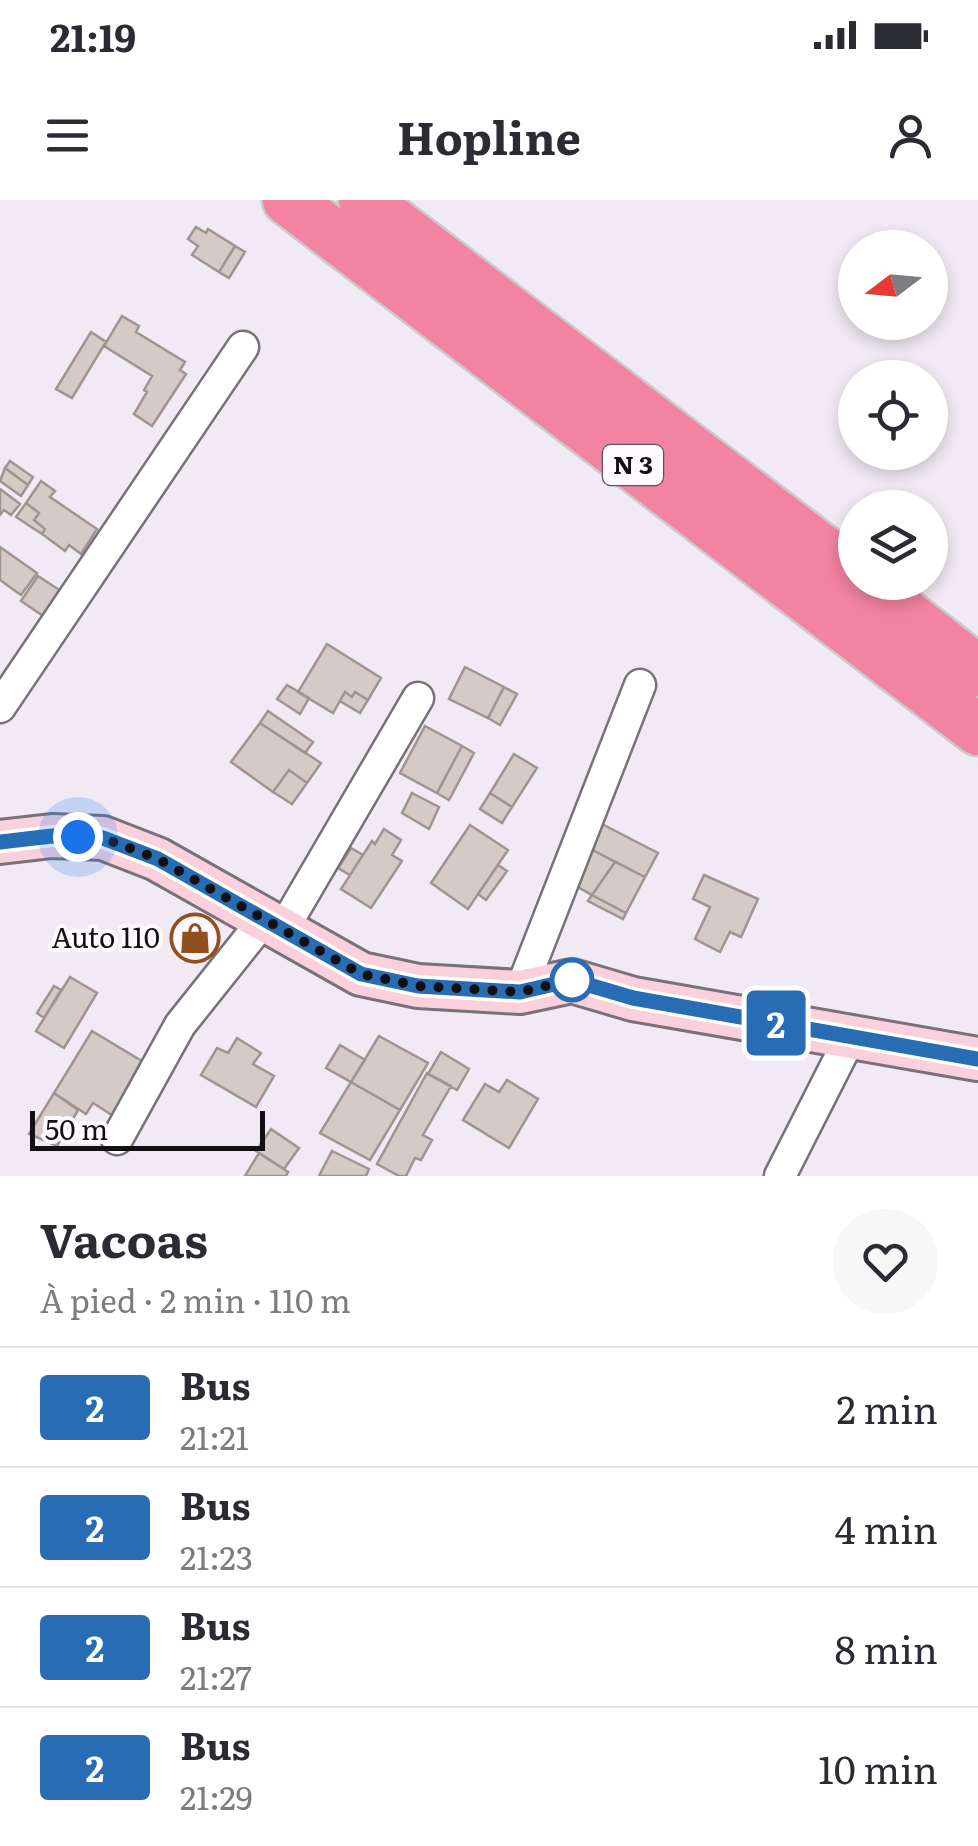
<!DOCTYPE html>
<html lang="fr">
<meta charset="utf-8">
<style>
body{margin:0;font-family:Literata,serif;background:#f7f7f7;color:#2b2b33;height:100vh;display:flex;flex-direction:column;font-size:38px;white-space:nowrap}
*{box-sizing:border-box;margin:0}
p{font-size:32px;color:#7c7c81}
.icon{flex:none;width:55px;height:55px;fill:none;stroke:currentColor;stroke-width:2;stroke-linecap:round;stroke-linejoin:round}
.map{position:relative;height:976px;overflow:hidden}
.side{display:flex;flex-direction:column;background:#fff;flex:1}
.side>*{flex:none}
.badge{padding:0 20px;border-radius:8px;font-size:35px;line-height:65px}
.needle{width:65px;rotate:254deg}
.tools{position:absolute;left:838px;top:30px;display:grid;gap:20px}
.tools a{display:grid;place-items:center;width:110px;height:110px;border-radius:50%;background:#fff;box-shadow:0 5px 15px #0003;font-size:50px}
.scale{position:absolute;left:30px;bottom:25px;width:235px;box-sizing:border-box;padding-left:10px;border:5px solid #121013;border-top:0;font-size:28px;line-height:35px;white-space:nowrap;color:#121013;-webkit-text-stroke:8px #fdf9fe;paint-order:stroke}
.you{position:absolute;width:50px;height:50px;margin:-25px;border:8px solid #fff;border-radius:50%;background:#1a73e8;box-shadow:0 0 0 15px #1a73e833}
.map>.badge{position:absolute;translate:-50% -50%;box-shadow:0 0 0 5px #fff}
.round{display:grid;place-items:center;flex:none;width:105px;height:105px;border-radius:52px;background:#f7f7f7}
.summary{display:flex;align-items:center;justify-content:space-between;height:170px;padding:0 40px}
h1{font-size:48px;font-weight:700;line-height:75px}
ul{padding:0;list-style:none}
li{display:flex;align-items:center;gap:30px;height:120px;padding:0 40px;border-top:2px solid #e1e1e2}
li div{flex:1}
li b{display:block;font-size:38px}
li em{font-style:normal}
li .badge{min-width:110px;font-weight:700;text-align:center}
.status{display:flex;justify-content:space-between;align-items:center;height:70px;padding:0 50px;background:#fff;direction:ltr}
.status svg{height:28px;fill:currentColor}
header{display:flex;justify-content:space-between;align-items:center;height:130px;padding:0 40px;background:#fff;font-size:45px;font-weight:700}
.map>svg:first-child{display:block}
.building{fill:#d6cac6;stroke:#9f9490;stroke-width:2.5}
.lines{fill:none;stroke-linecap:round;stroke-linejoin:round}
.minor-casing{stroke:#777179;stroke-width:35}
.secondary-casing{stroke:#777179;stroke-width:48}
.trunk-casing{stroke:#cbcacb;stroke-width:55}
.minor{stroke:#fff;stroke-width:30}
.secondary{stroke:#fad0dc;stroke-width:42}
.trunk{stroke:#f283a2;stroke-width:50}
.line-casing{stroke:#fff;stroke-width:22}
.line{stroke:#286db4;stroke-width:15}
.walk{stroke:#121013;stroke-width:10;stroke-dasharray:0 18}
.stop-dot{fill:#fff;stroke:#286db4;stroke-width:5}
.labels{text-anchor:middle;stroke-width:8;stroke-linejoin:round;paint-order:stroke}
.shield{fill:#fdf9fe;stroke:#58565a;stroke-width:2.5}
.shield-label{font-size:25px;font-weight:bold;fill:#121013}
.poi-label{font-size:28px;fill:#121013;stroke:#fdf9fe;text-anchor:end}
</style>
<div class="status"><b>21:19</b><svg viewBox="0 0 49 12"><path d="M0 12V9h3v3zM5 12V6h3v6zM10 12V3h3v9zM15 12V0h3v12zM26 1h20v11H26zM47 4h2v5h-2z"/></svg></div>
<header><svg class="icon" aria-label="menu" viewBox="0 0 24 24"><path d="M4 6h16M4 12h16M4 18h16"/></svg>Hopline<svg class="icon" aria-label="person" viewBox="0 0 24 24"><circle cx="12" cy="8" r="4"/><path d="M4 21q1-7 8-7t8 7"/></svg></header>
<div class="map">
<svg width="978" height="976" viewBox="0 0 978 976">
<rect width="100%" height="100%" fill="#f1eaf4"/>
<path class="building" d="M 196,27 L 206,33 L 208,29 L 235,46 L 219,72 L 192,55 L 198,46 L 188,39 Z
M 235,46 L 245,52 L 229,78 L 219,72 Z
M 122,116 L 139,126 L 136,132 L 185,162 L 180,170 L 186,174 L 152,226 L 134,214 L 147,192 L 144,190 L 152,176 L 104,146 Z
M 91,132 L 106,142 L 72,198 L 56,189 Z
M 10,261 L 33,277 L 28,285 L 5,268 Z
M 5,268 L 28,285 L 21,296 L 0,281 Z
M 41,281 L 55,291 L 50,297 L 97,329 L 81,354 L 69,345 L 65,351 L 42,334 L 45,329 L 34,320 L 39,313 L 26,303 Z
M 0,289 L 20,304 L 11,315 L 4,310 L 0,315 Z
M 26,303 L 39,313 L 34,320 L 45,329 L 42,334 L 16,317 Z
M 0,347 L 37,373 L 21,395 L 0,380 Z
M 38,376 L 67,395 L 49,420 L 21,401 Z
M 327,444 L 381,478 L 368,500 L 355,492 L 352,497 L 345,492 L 333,513 L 298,492 Z
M 465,467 L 504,487 L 488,518 L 449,499 Z
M 287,485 L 309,498 L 300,514 L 277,499 Z
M 504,487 L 517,494 L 500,525 L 488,518 Z
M 345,492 L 352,497 L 355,492 L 368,500 L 360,513 L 340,501 Z
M 268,511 L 313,542 L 305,553 L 260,523 Z
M 260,523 L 321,563 L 307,583 L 289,570 L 273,592 L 231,562 Z
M 425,526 L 462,546 L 437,593 L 400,573 Z
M 462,546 L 474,553 L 449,600 L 437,593 Z
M 514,554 L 537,568 L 512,607 L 490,593 Z
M 289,570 L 307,583 L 292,604 L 273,592 Z
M 412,593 L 439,607 L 429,629 L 402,613 Z
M 490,593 L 512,607 L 502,623 L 480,609 Z
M 598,622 L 658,653 L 645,677 L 585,646 Z
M 470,625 L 508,650 L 468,709 L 431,683 Z
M 384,629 L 401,640 L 392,655 L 402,661 L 371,708 L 341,689 L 372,641 L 375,644 Z
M 585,646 L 615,662 L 592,695 L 567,681 Z
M 351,648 L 363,655 L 350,675 L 338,668 Z
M 615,662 L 645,677 L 626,713 L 592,695 Z
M 498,665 L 507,671 L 486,700 L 478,694 Z
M 704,675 L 758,699 L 741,737 L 730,732 L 720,752 L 695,739 L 710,707 L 693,699 Z
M 592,695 L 626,713 L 623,719 L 588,701 Z
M 70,777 L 97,793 L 64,848 L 36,831 Z
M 54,786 L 61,790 L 44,818 L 37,813 Z
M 92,831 L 150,866 L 118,919 L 93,903 L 86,914 L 54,893 Z
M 379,836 L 428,863 L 400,910 L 351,882 Z
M 237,838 L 261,853 L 253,864 L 274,876 L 256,907 L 201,875 L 217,848 L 228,853 Z
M 340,845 L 365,860 L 351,882 L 326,868 Z
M 441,852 L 469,869 L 457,890 L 428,874 Z
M 427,873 L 451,886 L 423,935 L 432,940 L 421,960 L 415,958 L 406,976 L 399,976 L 377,964 Z
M 507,880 L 538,899 L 509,948 L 463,920 L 485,884 L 499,892 Z
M 351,882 L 400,910 L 370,960 L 320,933 Z
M 54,893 L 78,910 L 57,946 L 29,934 Z
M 271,929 L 299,948 L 284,969 L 256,951 Z
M 332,951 L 369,969 L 366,976 L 319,976 Z
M 259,953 L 288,972 L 286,976 L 245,976 Z"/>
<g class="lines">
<g class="minor-casing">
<path id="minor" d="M 0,507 L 243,147
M 282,731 L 418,498
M 520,792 L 640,485
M 117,939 L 180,825 L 263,721
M 780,976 L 851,836"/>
</g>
<g class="secondary-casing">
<path id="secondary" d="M 0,642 L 52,636 L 103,638 L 157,659 L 361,774 L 418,786 L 520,792 L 572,781 L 633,799 L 978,859"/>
</g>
<g class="trunk-casing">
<path id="trunk" d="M 288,0 L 978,530
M 364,0 L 855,375
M 864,382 L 978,471"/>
</g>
<use href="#minor" class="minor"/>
<use href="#secondary" class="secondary"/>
<use href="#trunk" class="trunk"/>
</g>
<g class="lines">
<g class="line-casing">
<path id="line" d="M 0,642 L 52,636 L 103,638 L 158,659 L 361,774 L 418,786 L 520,792 L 572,780 L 633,798 L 978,859"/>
</g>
<use href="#line" class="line"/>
<path class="walk" d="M 78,637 L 103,638 L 158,659 L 361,774 L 418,786 L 520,792 L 572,780"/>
</g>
<defs>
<g id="shop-ring" transform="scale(2.5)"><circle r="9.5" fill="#fdf9fe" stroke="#924f1e" stroke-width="1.5"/><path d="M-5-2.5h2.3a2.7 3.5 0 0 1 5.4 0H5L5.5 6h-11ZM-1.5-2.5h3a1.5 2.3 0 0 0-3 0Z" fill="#924f1e"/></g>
</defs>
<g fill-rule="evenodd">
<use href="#shop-ring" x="195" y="738"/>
</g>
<circle class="stop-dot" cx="572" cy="780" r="20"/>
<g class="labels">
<rect class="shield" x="603" y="245" width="60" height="40" rx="8"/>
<g class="shield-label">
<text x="633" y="274">N 3</text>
</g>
<g class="poi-label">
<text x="160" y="748">Auto 110</text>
</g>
</g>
</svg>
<div class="tools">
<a><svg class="needle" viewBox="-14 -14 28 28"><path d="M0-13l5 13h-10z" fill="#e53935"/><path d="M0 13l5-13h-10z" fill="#7c7c81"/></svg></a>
<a><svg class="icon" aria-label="locate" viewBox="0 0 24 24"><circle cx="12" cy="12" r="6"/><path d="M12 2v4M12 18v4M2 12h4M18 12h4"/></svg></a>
<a><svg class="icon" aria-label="layers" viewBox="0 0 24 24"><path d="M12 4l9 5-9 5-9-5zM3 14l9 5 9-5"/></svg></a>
</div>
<div class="scale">50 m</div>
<div class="you" style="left:78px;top:637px"></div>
<b class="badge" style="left:776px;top:823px;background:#286db4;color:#fff">2</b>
</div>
<section class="side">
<div class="summary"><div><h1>Vacoas</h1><p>À pied · 2 min · 110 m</p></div><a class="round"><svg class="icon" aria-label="heart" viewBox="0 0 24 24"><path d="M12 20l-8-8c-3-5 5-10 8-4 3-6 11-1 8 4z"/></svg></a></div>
<ul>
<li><span class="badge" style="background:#286db4;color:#fff">2</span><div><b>Bus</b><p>21:21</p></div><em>2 min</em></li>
<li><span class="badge" style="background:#286db4;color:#fff">2</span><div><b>Bus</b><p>21:23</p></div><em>4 min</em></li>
<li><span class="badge" style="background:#286db4;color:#fff">2</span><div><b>Bus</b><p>21:27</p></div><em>8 min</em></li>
<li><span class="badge" style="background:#286db4;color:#fff">2</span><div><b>Bus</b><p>21:29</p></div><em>10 min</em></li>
</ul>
</section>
